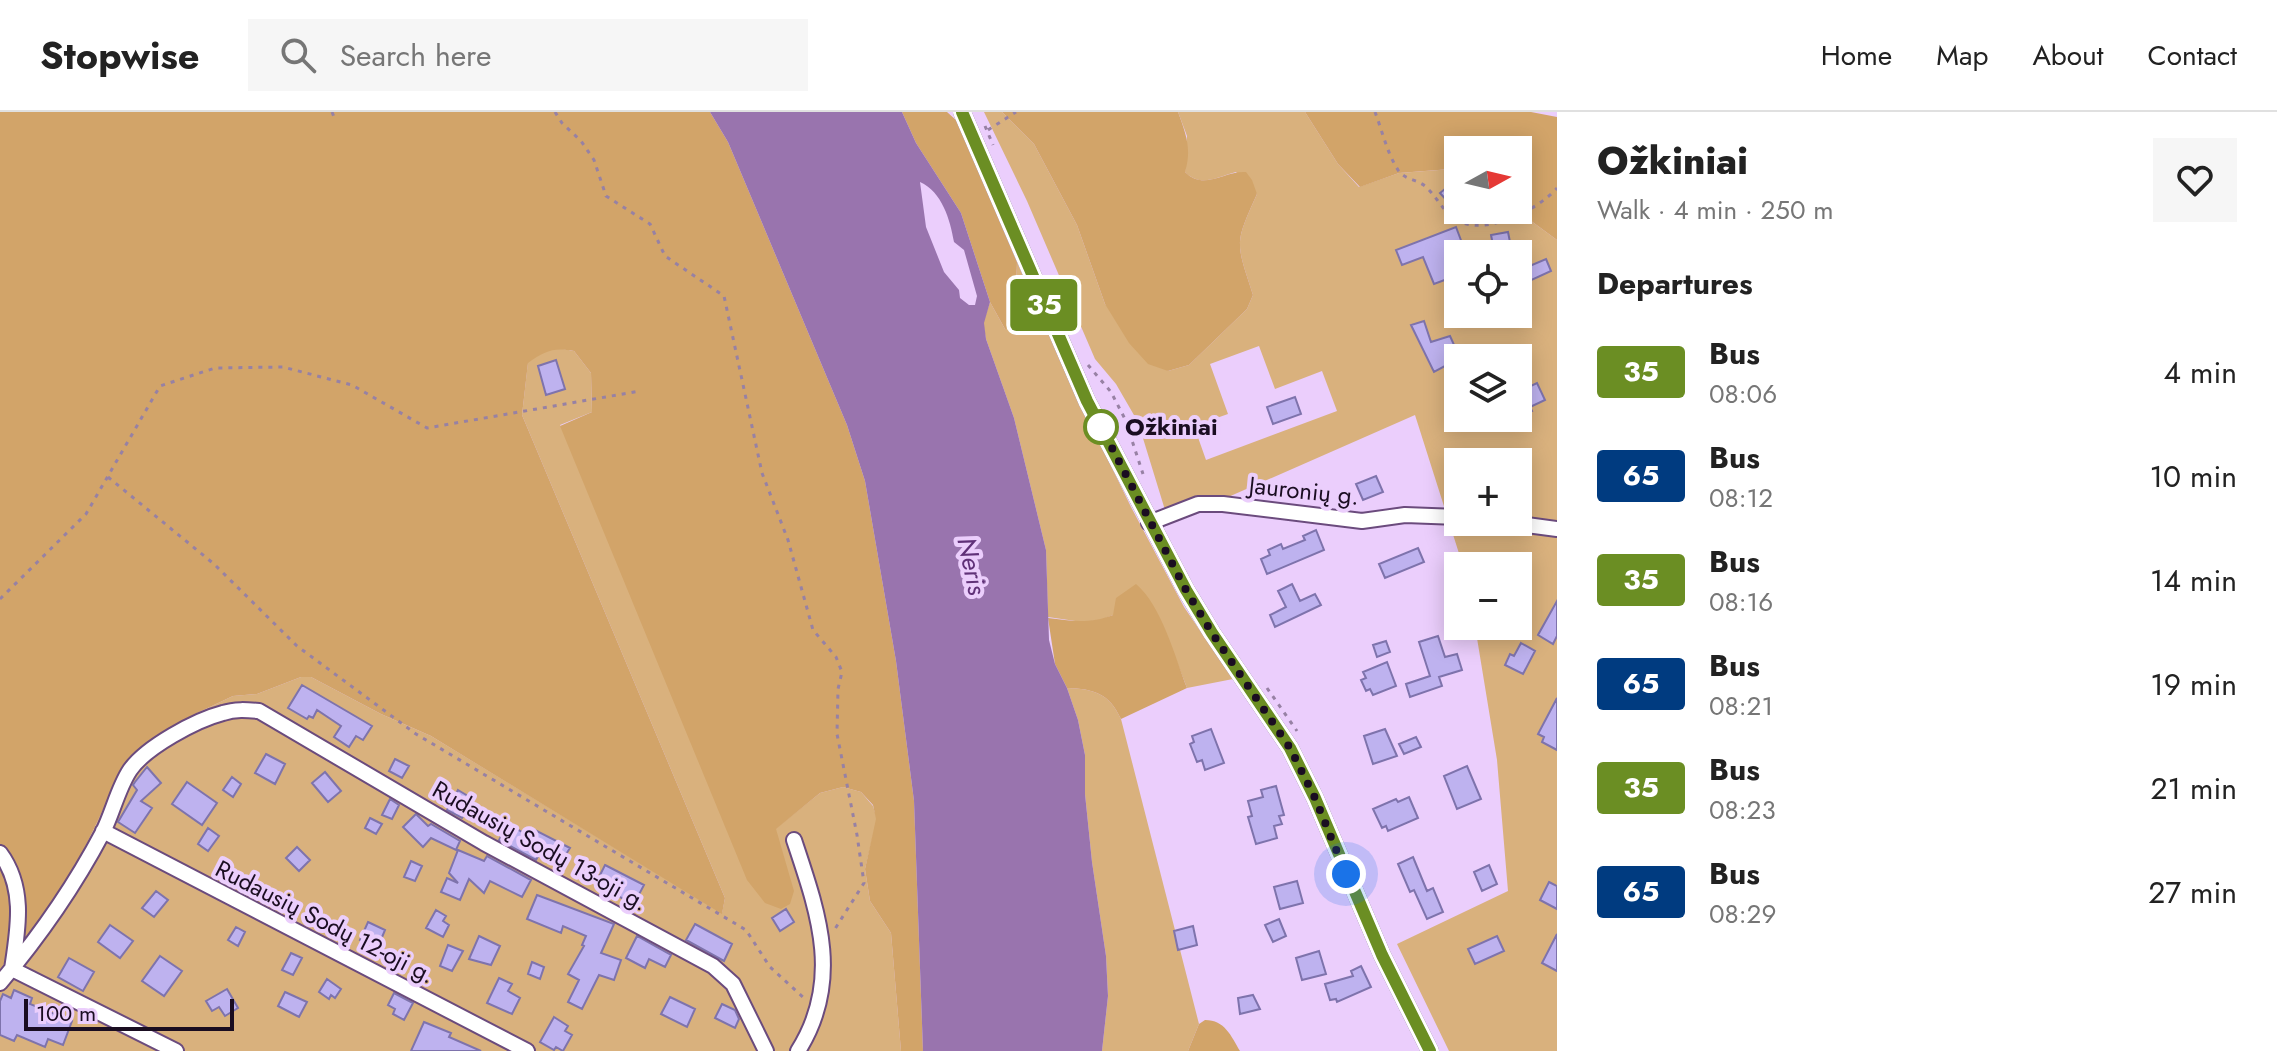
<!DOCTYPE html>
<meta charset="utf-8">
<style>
body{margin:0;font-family:Jost,sans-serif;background:#f6f6f6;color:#222;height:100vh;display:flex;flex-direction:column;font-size:30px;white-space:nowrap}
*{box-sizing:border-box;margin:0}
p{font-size:26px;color:#767676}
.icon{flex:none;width:44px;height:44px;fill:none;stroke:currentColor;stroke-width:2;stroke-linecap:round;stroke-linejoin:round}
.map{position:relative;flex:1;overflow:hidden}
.side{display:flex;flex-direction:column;background:#fff;width:720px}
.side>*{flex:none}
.badge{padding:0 16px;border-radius:6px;font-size:28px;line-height:52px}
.needle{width:52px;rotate:82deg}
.fabs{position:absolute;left:1444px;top:24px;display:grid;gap:16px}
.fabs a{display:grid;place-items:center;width:88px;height:88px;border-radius:0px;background:#fff;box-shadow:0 4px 20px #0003;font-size:40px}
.scale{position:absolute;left:24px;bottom:20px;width:210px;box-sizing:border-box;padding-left:8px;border:4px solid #1a0d21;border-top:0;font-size:22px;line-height:28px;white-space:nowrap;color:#1a0d21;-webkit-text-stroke:6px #ebcefc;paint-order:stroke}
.you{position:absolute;width:40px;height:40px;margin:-20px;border:6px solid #fff;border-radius:50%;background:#1a73e8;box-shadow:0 0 0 12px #1a73e833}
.map>.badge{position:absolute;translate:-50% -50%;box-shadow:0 0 0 4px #fff}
h2{padding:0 40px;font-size:30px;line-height:72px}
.round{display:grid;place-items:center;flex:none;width:84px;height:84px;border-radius:0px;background:#f6f6f6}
.headline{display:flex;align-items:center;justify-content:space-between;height:136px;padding:0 40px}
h1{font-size:38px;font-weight:800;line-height:60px}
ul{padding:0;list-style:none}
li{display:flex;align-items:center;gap:24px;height:104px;padding:0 40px}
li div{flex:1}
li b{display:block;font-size:30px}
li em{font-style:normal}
li .badge{min-width:88px;font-weight:700;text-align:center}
header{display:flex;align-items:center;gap:48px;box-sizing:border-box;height:112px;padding:0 40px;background:#fff;border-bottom:2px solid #e0e0e0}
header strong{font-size:38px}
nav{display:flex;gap:44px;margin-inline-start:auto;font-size:28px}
.search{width:560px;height:72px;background:#f6f6f6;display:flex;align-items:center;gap:20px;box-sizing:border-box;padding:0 28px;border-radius:0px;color:#767676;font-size:30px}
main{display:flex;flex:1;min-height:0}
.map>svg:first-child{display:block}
.green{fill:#d9b17d;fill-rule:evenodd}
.forest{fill:#d2a469}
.water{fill:#9974ae;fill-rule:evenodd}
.building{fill:#beb2ef;stroke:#7e73ac;stroke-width:2}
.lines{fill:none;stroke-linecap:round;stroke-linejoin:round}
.minor-casing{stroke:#6b4b7d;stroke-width:18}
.path{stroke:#9781a4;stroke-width:3;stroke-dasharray:4 6;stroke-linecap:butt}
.minor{stroke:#fff;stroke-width:14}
.line-casing{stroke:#fff;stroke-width:18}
.line{stroke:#6b8e23;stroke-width:12}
.walk{stroke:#1a0d21;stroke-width:8;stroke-dasharray:0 14.4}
.stop-dot{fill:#fff;stroke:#6b8e23;stroke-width:4}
.labels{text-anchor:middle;stroke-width:8;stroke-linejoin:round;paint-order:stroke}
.stop-label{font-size:24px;font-weight:bold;fill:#1a0d21;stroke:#ebcefc;text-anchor:start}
.street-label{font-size:24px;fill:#1a0d21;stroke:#ebcefc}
.water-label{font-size:26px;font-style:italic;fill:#603178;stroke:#ebcefc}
</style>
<header>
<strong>Stopwise</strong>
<div class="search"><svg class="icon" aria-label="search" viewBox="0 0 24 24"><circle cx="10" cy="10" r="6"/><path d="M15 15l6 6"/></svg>Search here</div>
<nav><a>Home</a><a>Map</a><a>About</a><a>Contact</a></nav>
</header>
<main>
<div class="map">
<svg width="1557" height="939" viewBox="0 0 1557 939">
<rect width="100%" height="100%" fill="#ebcefc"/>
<path class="green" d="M 984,0 L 1002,0 L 1034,32 L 1077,113 L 1105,192 L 1168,259 L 1189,253 L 1247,197 L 1253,183 C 1236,130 1234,133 1257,82 L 1236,60 C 1217,65 1201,76 1185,60 L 1187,24 L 1178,0 L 1305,0 L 1338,52 L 1359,75 L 1399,61 L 1452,57 L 1458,61 L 1458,98 L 1516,98 L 1557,128 L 1557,939 L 1449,939 L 1397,832 L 1508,779 L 1497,648 L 1475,514 L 1518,514 L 1518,454 L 1463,454 L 1415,303 L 1169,411 L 1138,310 L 1116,272 L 1095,247 L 1027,89 ZM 1458,142 L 1518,142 L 1518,202 L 1458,202 ZM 1259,234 L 1275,277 L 1322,259 L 1337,299 L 1206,348 L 1194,314 L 1228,302 L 1210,252 ZM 1458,246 L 1518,246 L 1518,306 L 1458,306 ZM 1458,350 L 1518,350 L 1518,410 L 1458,410 Z
M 1017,150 L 1068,265 L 1131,395 L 1184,495 L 1233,567 L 1187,576 L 1163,514 L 1113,503 L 1101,508 L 1082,510 L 1048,505 L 1046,438 L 1014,306 L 986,227 L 983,211 L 990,190 L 1005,217 L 1022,196 L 1016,177 Z
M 558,236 L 574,239 L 591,261 L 592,300 L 560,313 L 793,779 L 775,717 L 820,681 L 843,675 L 861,680 L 873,694 L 877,707 L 865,757 L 870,789 L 891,821 L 901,939 L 0,939 L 0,857 L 63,781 L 127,648 L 197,601 L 233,584 L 257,582 L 301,565 L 311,565 L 381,602 L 431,624 L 722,801 L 725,786 L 522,303 L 528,250 L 547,237 Z
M 1067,576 C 1094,577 1109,581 1121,607 L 1199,912 L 1188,939 L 1102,939 L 1108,884 L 1106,844 L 1092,750 L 1085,682 L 1085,643 L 1078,608 Z"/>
<path class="forest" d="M 0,0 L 710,0 L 728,30 L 847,313 L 865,369 L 896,549 L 914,689 L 923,939 L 901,939 L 891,821 L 870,789 L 865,757 L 876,707 L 873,693 L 861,680 L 843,675 L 820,681 L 776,717 L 794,779 L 790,792 L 781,797 L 765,791 L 747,768 L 560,314 L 592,300 L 591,261 L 574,239 C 553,235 545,239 528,251 L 522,303 L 725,786 L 722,802 L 431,624 L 381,602 L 311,565 L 301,565 L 257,582 L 233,584 L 197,601 L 127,648 L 63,781 L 0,857 Z
M 902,0 L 947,0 L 957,9 L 1017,150 L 1016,177 L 1022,196 L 1022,209 L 1018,215 L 1005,217 L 990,190 L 961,101 L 916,31 Z
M 1002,0 L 1178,0 C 1186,22 1192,37 1185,60 C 1204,79 1223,59 1246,60 L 1252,68 L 1257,82 C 1234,133 1236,130 1253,183 L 1247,197 L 1189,253 L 1168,259 L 1148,252 L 1129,231 L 1105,192 L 1077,113 L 1034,32 Z
M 1305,0 L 1531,0 L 1557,5 L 1557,128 L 1516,98 L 1518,38 L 1458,38 L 1458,61 L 1451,57 L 1399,61 L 1360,75 L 1338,52 Z
M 1136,472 C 1162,494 1175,545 1187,576 L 1121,607 C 1109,581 1094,577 1067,576 L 1055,552 L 1048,506 C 1071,509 1090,512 1113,503 L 1116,486 Z
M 1205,908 C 1225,908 1231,924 1240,939 L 1188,939 L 1199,912 Z"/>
<path class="water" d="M 710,0 L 902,0 L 916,31 L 961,101 L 990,190 L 984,211 L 986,227 L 1014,306 L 1046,438 L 1049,528 L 1055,552 L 1067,576 L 1078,608 L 1085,643 L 1085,682 L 1092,750 L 1106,844 L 1108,884 L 1102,939 L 923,939 L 914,689 L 896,549 L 865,369 L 847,313 L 728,30 ZM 920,70 C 942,80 950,107 954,130 L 964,138 L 977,184 L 975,193 L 969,193 L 960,186 L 959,178 L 944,160 L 926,115 Z"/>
<path class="building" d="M 1450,73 L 1458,83 L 1450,92 L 1440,81 Z
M 1456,115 L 1462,131 L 1458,132 L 1458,163 L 1434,172 L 1423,145 L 1402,153 L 1396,138 Z
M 1508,120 L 1511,135 L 1494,138 L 1491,123 Z
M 1546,147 L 1551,159 L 1525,171 L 1520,158 Z
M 1424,209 L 1431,230 L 1450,224 L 1460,246 L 1434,260 L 1411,213 Z
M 556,248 L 565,277 L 546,283 L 538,254 Z
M 1518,270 L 1522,278 L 1537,271 L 1545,288 L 1530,295 L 1532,299 L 1518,305 Z
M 1295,285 L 1301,302 L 1273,312 L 1267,295 Z
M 1376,364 L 1383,380 L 1363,388 L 1356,372 Z
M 1316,418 L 1324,438 L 1267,462 L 1261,447 L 1270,443 L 1268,438 L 1281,432 L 1283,437 L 1305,428 L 1303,424 Z
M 1418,436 L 1424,450 L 1385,466 L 1379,452 Z
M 1292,472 L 1300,489 L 1315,482 L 1321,493 L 1275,515 L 1270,503 L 1286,495 L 1278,479 Z
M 1557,489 L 1557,524 L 1553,532 L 1538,523 Z
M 1438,524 L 1445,545 L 1457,542 L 1462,558 L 1439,565 L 1442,574 L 1410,585 L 1406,572 L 1430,564 L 1419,530 Z
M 1386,529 L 1390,540 L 1377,545 L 1373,533 Z
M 1521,531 L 1535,539 L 1523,562 L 1505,553 L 1510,542 L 1514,544 Z
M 1387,550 L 1396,574 L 1373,583 L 1370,577 L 1366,579 L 1361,568 L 1366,566 L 1363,560 Z
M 302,573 L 372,614 L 363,628 L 356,624 L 349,635 L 334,625 L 341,614 L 317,598 L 313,606 L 309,604 L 307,607 L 288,596 Z
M 1557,586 L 1557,638 L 1542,630 L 1544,625 L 1538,622 Z
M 1211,617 L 1224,651 L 1205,658 L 1202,648 L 1197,650 L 1190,632 L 1194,630 L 1192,624 Z
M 1385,617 L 1397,644 L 1373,652 L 1364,624 Z
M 1416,625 L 1421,635 L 1404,642 L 1399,632 Z
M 266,642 L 285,652 L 275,672 L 255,661 Z
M 395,647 L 409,654 L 402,666 L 389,659 Z
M 1467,654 L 1481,687 L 1457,697 L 1444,664 Z
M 147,655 L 161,671 L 141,689 L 152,696 L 135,721 L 118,710 L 137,678 L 133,673 L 135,670 Z
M 325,660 L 341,679 L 328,690 L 312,671 Z
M 232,665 L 241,672 L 233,685 L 223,678 Z
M 187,670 L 217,691 L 202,713 L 172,692 Z
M 1276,674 L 1284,703 L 1279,704 L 1282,712 L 1274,714 L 1277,726 L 1256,732 L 1248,705 L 1252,704 L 1248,689 L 1263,685 L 1261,678 Z
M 458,678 L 473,687 L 462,706 L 447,698 Z
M 1409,685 L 1418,706 L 1388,719 L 1386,714 L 1382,716 L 1373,697 L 1396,687 L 1398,690 Z
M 390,687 L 399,693 L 392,707 L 382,703 Z
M 416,702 L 428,714 L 431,712 L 460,729 L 456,738 L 431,726 L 423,735 L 403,715 Z
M 370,706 L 382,712 L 376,722 L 365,716 Z
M 508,712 L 531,725 L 535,718 L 570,736 L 561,750 L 542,737 L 536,748 L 499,728 Z
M 208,716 L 219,724 L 208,739 L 198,732 Z
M 297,735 L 310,748 L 299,759 L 286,746 Z
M 458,738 L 484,749 L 487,744 L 531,768 L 522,785 L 490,769 L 484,781 L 469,767 L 460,788 L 441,780 L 447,766 L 458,771 L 449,761 Z
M 1413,745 L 1427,779 L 1433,776 L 1443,800 L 1427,807 L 1414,778 L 1410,780 L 1398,752 Z
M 411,749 L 422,754 L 415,769 L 404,765 Z
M 605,753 L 644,773 L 634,792 L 595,773 Z
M 1489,753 L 1497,772 L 1482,779 L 1474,760 Z
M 1297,769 L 1303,791 L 1280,797 L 1274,775 Z
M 1549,770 L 1557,774 L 1557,797 L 1540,788 Z
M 156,779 L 168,788 L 154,805 L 142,796 Z
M 537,783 L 614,812 L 601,841 L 621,848 L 614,868 L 599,863 L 582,897 L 568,890 L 579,868 L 568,862 L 584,834 L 582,833 L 586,824 L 563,814 L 561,821 L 527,807 Z
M 786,797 L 794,810 L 780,819 L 772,806 Z
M 436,798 L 446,804 L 443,809 L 449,813 L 443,825 L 426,816 Z
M 1279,807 L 1286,824 L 1273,830 L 1265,813 Z
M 368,810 L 385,818 L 378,835 L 360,828 Z
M 695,812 L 732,832 L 724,849 L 686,828 Z
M 110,813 L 133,829 L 120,846 L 98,830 Z
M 1193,814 L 1197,833 L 1178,838 L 1174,819 Z
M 236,815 L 245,820 L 238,834 L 228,828 Z
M 1557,822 L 1557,859 L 1542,851 Z
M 479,824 L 500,834 L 491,853 L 469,847 Z
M 637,824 L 671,843 L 665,855 L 649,847 L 645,856 L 626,846 Z
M 1497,824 L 1504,839 L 1475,852 L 1468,837 Z
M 448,833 L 463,839 L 452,859 L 440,854 Z
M 1319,839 L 1326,862 L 1302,868 L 1296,846 Z
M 291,841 L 302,846 L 293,863 L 282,858 Z
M 160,844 L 182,859 L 164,884 L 142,869 Z
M 69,846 L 94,860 L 83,879 L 58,865 Z
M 532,850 L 544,855 L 540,867 L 528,862 Z
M 1361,854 L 1371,875 L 1337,890 L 1336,887 L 1330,888 L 1325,872 L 1353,864 L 1351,859 Z
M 499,866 L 512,872 L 508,879 L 520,886 L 512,902 L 487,891 Z
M 327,867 L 341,877 L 335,886 L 331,883 L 329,887 L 319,880 Z
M 227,877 L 238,896 L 225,904 L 219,895 L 212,899 L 206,889 Z
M 14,878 L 32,886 L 30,892 L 72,909 L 63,933 L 48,927 L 45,935 L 17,923 L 14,929 L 0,923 L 0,889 L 3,882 L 11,886 Z
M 285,880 L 307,890 L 299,905 L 278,894 Z
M 394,881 L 413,891 L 404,908 L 393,902 L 395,897 L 388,893 Z
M 1253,883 L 1260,897 L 1240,902 L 1238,886 Z
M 670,885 L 695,897 L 687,915 L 661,902 Z
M 722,892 L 735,898 L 739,907 L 735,916 L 715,906 Z
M 554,905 L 568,914 L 565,919 L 572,923 L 563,939 L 556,935 L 554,938 L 540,930 Z
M 424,910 L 451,921 L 449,925 L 481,939 L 411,939 Z"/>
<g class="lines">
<g class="minor-casing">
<path id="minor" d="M 962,0 L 1087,289 L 1186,478 L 1212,521 L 1290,636 L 1315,686 L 1382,843 L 1430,939
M 1504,410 L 1557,417
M 1149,411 L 1198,392 L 1223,392 L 1362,409 L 1405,403 L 1458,405
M 103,719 L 527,939
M 794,728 C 818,800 843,868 798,939
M 0,741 C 26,776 18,817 12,857 L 176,939
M 0,871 C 39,825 75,773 103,720 C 113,700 118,676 130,658 C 146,635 196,608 223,601 C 235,597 247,598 259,599 L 484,731 L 713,854 L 733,872 L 766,939"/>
</g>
<path class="path" d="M 332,0 L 334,5
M 555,0 L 562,11 L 581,29 L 594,48 L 606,84 L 650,112 L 665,144 L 724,184 L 762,361 L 788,428 L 813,518 L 836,545 L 842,560 L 838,577 L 837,622 L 857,723 L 864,771 L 833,820
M 1375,0 C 1382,18 1387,41 1398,58 C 1405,69 1420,67 1428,77 C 1440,89 1445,104 1463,111 C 1491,121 1539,97 1557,76
M 985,14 L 993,33
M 988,18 L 1016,0
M 1088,253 L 1111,280 L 1125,307 L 1143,362
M 108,365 L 214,452 L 297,534 L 416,622 L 746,818 L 770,855 L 805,887
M 0,487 L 86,402 L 160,274 L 215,256 L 283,255 L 352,273 L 427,316 L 640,279
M 1267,576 L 1297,619"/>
<use href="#minor" class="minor"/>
</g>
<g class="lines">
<g class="line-casing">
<path id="line" d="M 962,0 L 1087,289 L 1186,478 L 1212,521 L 1290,636 L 1315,686 L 1382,843 L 1430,939"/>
</g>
<use href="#line" class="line"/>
<path class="walk" d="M 1101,315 L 1100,313 L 1186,478 L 1212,521 L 1290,636 L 1315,686 L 1346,762"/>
</g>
<circle class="stop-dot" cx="1101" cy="315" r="16"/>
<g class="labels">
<g class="stop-label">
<text x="1125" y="323">Ožkiniai</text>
</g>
<g class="street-label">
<text transform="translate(1304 379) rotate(6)" y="8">Jauronių g.</text>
<text transform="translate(540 734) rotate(29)" y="8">Rudausių Sodų 13-oji g.</text>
<text transform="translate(325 810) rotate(27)" y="8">Rudausių Sodų 12-oji g.</text>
</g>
<g class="water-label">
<text transform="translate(972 454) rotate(78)" y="9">Neris</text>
</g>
</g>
</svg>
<div class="fabs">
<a><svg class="needle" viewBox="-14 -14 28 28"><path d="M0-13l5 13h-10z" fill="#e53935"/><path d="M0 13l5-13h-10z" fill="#767676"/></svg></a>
<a><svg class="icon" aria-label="locate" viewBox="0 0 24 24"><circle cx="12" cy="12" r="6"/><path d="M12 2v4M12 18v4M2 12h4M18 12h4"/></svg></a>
<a><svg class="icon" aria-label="layers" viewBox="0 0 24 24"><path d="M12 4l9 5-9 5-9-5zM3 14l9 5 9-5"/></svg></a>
<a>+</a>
<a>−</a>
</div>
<div class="scale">100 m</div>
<div class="you" style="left:1346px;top:762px"></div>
<b class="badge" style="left:1044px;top:193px;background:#6b8e23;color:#fff">35</b>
</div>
<section class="side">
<div class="headline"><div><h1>Ožkiniai</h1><p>Walk · 4 min · 250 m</p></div><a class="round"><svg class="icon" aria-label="heart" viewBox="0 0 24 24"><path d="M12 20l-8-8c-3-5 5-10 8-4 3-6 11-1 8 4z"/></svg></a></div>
<h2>Departures</h2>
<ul>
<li><span class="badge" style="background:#6b8e23;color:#fff">35</span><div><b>Bus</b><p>08:06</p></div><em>4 min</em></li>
<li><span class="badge" style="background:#003b80;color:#fff">65</span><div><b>Bus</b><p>08:12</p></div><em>10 min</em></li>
<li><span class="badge" style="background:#6b8e23;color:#fff">35</span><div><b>Bus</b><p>08:16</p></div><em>14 min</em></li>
<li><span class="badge" style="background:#003b80;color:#fff">65</span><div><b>Bus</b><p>08:21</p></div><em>19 min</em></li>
<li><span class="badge" style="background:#6b8e23;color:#fff">35</span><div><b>Bus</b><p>08:23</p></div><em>21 min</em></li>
<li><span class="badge" style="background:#003b80;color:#fff">65</span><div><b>Bus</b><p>08:29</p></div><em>27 min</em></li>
</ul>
</section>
</main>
